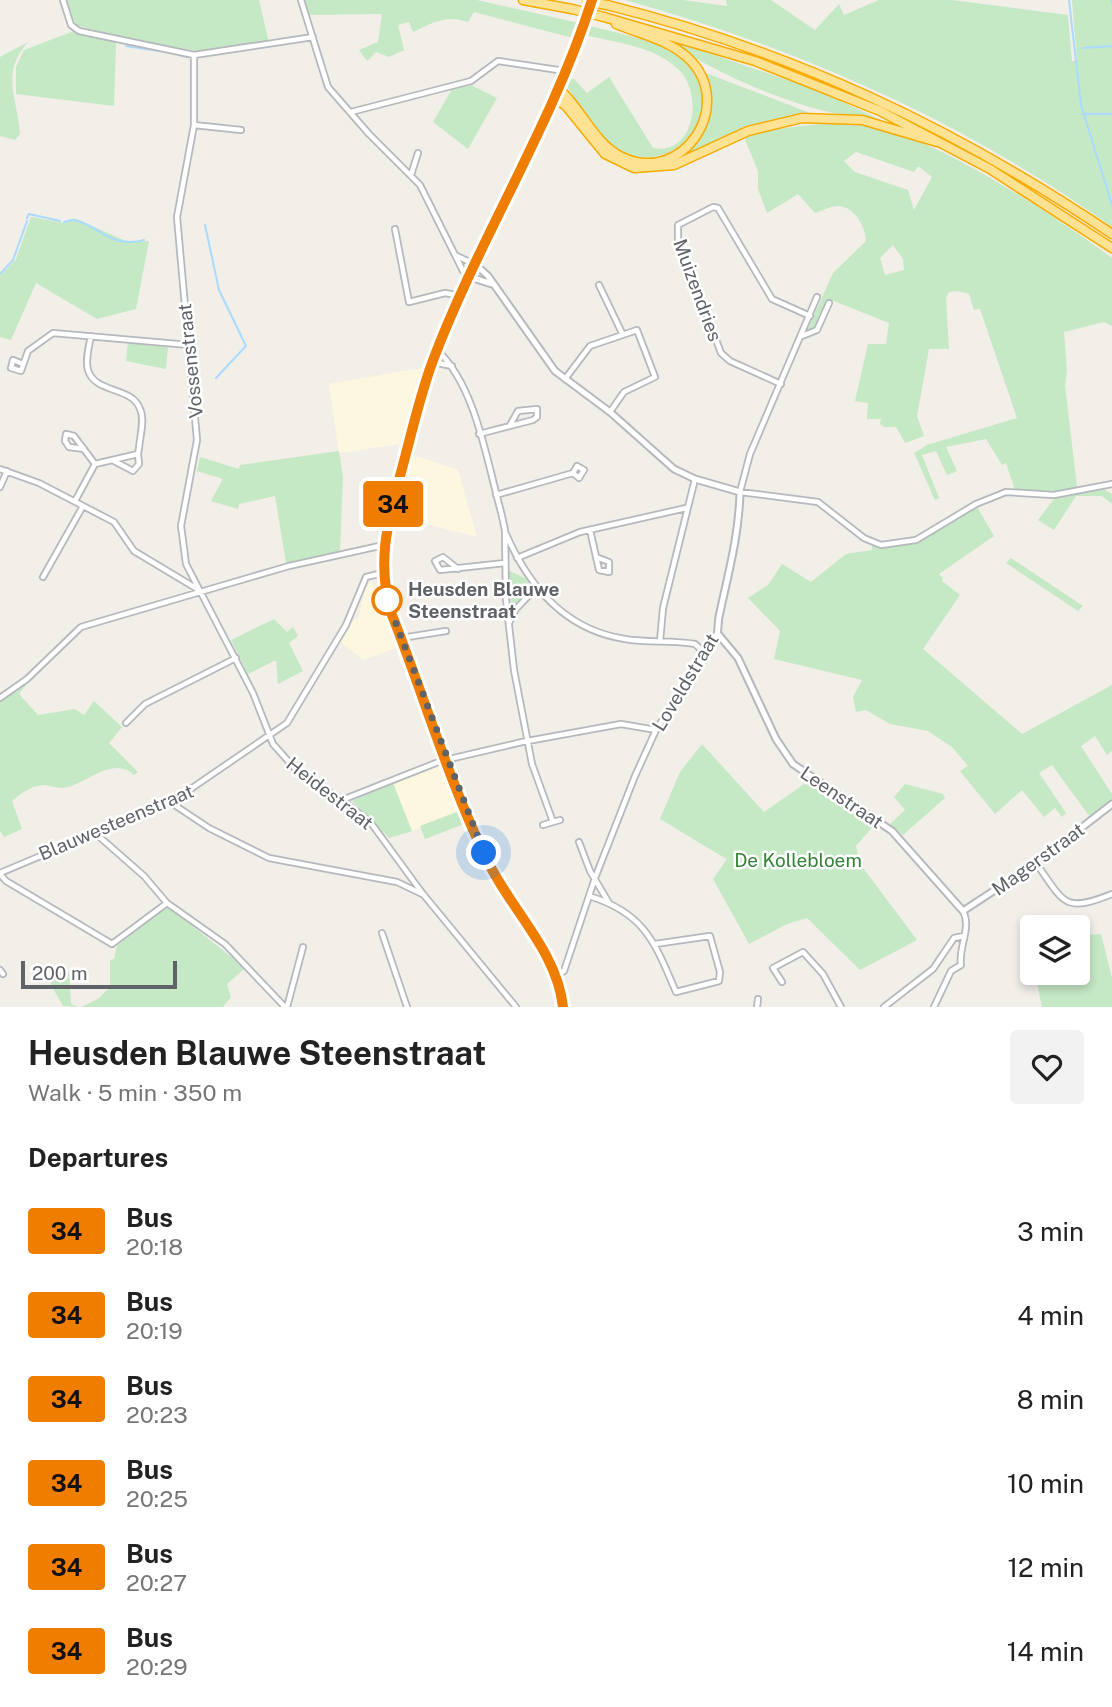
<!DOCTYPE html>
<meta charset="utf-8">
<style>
body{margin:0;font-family:"Public Sans",sans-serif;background:#f2f2f2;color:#222;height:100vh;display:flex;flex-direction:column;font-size:26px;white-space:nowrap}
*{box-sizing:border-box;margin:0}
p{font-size:23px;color:#767676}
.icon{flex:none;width:38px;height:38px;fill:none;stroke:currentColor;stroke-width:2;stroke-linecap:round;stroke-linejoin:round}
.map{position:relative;height:1007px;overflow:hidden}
.panel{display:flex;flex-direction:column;background:#fff;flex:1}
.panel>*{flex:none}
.badge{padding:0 14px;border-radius:5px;font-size:24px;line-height:46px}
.tools{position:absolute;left:1020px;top:915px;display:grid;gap:14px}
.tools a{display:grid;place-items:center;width:70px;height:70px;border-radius:7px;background:#fff;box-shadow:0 4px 10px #0003;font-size:35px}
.scale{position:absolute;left:21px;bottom:18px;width:156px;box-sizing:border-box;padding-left:7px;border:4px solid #5f6368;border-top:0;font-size:19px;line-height:24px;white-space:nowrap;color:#5f6368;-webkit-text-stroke:5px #fff;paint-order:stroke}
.you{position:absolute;width:35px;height:35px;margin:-18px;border:5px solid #fff;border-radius:50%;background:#1a73e8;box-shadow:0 0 0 10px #1a73e833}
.map>.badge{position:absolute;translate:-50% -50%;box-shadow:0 0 0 4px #fff}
h2{padding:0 28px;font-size:26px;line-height:63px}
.round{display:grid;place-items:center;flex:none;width:74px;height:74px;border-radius:7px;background:#f2f2f2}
.headline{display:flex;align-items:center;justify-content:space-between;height:119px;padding:0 28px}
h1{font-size:33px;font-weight:700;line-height:52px}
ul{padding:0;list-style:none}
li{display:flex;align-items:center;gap:21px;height:84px;padding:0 28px}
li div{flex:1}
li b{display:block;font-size:26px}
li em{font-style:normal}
li .badge{min-width:77px;font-weight:700;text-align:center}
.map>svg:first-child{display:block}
.commercial{fill:#fef7e0}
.green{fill:#c5e8c5;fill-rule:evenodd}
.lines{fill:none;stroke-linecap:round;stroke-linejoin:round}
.stream{stroke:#aadaff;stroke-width:2}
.minor-casing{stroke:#b5b8bc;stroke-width:8}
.tertiary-casing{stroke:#b5b8bc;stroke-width:9}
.motorway-casing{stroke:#f9ab00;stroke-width:11}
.minor{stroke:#fff;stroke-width:4.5}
.tertiary{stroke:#fff;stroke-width:5}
.motorway{stroke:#fde293;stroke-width:8}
.motorway-bridge-casing{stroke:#f9ab00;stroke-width:11;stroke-linecap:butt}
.motorway-bridge{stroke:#fde293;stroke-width:8}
.line-casing{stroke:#fff;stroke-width:16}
.line{stroke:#ef7d00;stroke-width:10}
.walk{stroke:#5f6368;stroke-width:7;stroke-dasharray:0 12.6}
.stop-dot{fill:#fff;stroke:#ef7d00;stroke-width:3.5}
.labels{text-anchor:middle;stroke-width:5;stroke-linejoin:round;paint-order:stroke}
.street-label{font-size:19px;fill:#5f6368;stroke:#fff}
.stop-label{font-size:19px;font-weight:bold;fill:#5f6368;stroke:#fff;text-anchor:start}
.park-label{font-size:19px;fill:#348238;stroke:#fff}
</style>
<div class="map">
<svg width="1112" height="1007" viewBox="0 0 1112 1007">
<rect width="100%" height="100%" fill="#f1efe8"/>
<path class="commercial" d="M 422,368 L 401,444 L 339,453 L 329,384 Z
M 412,455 L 458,470 L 477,537 L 395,516 Z
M 371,580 L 396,648 L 364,660 L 341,643 L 354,619 L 358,619 L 365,590 Z
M 440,765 L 459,811 L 412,831 L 393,783 Z"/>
<path class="green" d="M 66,0 L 259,0 L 269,43 L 203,52 L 123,39 L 76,25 Z
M 305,0 L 477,0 L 579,23 L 573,38 L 474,12 L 468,22 C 446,14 432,23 413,32 L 409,22 L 398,25 L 404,50 L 389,57 L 376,52 L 367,61 L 359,50 L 378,42 L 382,14 L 309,15 Z
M 625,0 L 683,0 L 727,6 L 726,0 L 771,0 L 815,30 L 839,4 L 844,15 L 879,0 L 952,0 L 1068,15 L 1072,61 L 1077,61 L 1072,0 L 1112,0 L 1112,227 C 964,121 800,49 625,0 Z
M 590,26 C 621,34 655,39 681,58 C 735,99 679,182 620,150 C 598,138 581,108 568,88 L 568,80 L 574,79 L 587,93 L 609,77 L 653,148 C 695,156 704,93 678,69 C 654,46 617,43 586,35 Z
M 74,31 L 116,43 L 114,106 L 16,94 L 16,67 L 24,50 Z
M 659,36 L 814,89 L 888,123 C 872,118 856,118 839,114 C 782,103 707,69 659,36 Z
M 28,42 C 0,74 17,95 20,134 L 15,140 L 0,136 L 0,57 Z
M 703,72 L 813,114 C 779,119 749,126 717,140 C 699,148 686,159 666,162 C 706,142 721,116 703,72 Z
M 471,85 L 497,98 L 468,149 L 433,122 L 452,89 Z
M 827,123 C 841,124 857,122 871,125 C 942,141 1052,214 1112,258 L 1112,326 L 1104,322 L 1064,332 L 1067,371 L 1065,385 L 1077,487 L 1095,484 L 1112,494 L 1112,504 L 1102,496 L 1076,496 L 1054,530 L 1038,520 L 1060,491 L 1015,490 L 1006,463 L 1002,465 L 986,439 L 946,447 L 957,471 L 947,475 L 936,451 L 922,455 L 939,498 L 935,500 L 914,453 L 927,445 L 1017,418 L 980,309 L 974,310 L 969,294 L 958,291 L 949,292 L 946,298 L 949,349 L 929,349 L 917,416 L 924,436 L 905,443 L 896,427 L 884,427 L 880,424 L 881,419 L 867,419 L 868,403 L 855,401 L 868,344 L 886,344 L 889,323 L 829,299 L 816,328 L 806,333 L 833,273 L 866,241 C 866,227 854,206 838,206 C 831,206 821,211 815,213 L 798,194 L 767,213 L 758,189 L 758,171 L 744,137 L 770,130 ZM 856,152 L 914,172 L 918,166 L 932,177 L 914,210 L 908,190 L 855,172 L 844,161 ZM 893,245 L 903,259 L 904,270 L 885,275 L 880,258 Z
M 31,217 L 64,223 L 74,218 L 128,242 L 149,241 L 136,309 L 97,319 L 36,283 L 11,340 L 0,337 L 0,276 L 16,259 Z
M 128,343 L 168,347 L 166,369 L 126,361 Z
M 339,451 L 343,478 L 340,551 L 286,563 L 275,496 L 239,504 L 238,509 L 211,501 L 223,479 L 197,471 L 200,457 L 239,469 L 240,465 Z
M 977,507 L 994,536 L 939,574 L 943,578 L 942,581 L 960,595 L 923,649 L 1022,734 L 1112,685 L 1112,751 L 1107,755 L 1095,736 L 1081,746 L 1112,794 L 1112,799 L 1090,817 L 1052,765 L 1039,773 L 1066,813 L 1062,817 L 1055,808 L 1044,817 L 1022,790 L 995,814 L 960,771 L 968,766 L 952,747 L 928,731 L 890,724 L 866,710 L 856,712 L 853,697 L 862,680 L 774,659 L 780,631 L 748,598 L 768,585 L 782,564 L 811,582 L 846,554 L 872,550 L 872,546 L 915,544 Z
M 1011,558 L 1083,606 L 1078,611 L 1006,563 Z
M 508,570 L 525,578 L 530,586 L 511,612 Z
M 274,619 L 287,632 L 293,627 L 298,636 L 289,643 L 303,671 L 278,684 L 276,660 L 248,674 L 231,640 Z
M 33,676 L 19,694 L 38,715 L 75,709 L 84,715 L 94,701 L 122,727 L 109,743 L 138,772 L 134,775 C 113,756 90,781 68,787 C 60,789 54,787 46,785 C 34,784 21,793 12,801 L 22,829 L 4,837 L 0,831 L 0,701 Z
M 702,744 L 764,812 L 807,782 L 875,824 L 856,846 L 860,864 L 917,940 L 860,970 L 807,918 L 787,924 L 749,944 L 713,879 L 727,859 C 703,846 683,832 660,819 L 680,772 Z
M 393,783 L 412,831 L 389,838 L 352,801 Z
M 905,784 L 943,794 L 945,798 L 903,835 L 890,824 L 905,810 L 894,797 Z
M 459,811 L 464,824 L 425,839 L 420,826 Z
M 167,906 L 245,968 L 227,984 L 231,997 L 223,1007 L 81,1007 L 98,999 L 110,987 L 110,960 L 114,959 L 117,946 Z
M 1101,934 L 1112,978 L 1112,1007 L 1042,1007 L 1035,973 L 1078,973 L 1078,936 Z
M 69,972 L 71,1004 L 78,1007 L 63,1006 L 51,985 L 51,974 Z"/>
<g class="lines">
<path class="stream" d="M 1069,0 L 1081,105 L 1112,205
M 1112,0 L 1112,3
M 126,46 L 159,51
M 1083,48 L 1112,46
M 179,55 L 188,57
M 1082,114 L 1112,114
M 27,218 L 29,214 L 60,221
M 64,222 C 90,212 104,251 144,240
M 205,225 L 219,290 L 246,346 L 216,378
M 0,274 L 13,260 L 27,221"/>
<g class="minor-casing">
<path id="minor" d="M 63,0 L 71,25 L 79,31 L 194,55 L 313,37
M 301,0 L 328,87 L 369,134 L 420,185 L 463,271 L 470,277
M 194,55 L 194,125 L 177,217 L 197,440 L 181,526 L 186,564 L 253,693 L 273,744 L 298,772 L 342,800 L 371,823 L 423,894 L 516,1007
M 351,112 L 471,81 L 498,61 L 565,71
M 194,125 L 241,130
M 411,175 L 418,153
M 395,229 L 409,302 L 445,293 L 461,296
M 457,256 L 476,265
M 599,285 L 622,333
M 817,297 L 750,454 L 740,492 L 818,502 L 864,538 L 881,545 L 916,540 L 976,504 L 1006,492 L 1054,495 L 1112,484
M 802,336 L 817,330 L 829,303
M 437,350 C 476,386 487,462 501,512 L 505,530 L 506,599 L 514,670 L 532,764 L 553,822 L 543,825
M 433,362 L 452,366
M 23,364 L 13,360 L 11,368 L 21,371 L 28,351 L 53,333 L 189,345
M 565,379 L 590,346 L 637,330 L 655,377 L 624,392 L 610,412
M 781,384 L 730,361 L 721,353 L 678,240 L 678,225 L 713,207 L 718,208 L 772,299 L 810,316
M 479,434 L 533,420 L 537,417 L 537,409 L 518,411 L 510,425
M 84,449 L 69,447 L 65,441 L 66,434 L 74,436 L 95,464
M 114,461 L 133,471 L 139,464 L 138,454
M 0,469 L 39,483 L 114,522 L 134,551 L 199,590
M 0,487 L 7,471
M 496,495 L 573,473 L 577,466 L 584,470 L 579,478 L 573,473
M 75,501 L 95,464 L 138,454 L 139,448 C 140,436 145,419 140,409 C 132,386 95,394 88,370 C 85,360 89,346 91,336
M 590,530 L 599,570 L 609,572 L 609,562 L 596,557
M 506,534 C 529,587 566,630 625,639 C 648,643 672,640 695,644 L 705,653
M 517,558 L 580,532 L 686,508
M 458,569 L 443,557 L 435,561 L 440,570 L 505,563
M 43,577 L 83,506
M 509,623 L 516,609 L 536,588
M 401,638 L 446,631
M 660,641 L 663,608 L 695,479
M 0,698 L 27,679 L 81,627 L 289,566 L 384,545
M 126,723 L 145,704 L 236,658
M 342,800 L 441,761 L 522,742 L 621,724 L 656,730
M 170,802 L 209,828 L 269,858 L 397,882 L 422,894
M 553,822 L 560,820
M 95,833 L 144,876 L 167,903 L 225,944 L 285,1007
M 579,842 L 590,871 L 609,903
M 1036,863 C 1064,902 1063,914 1112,894
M 0,873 L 176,799 L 287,723 L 346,625 L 366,577 L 383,573
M 0,874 L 6,881 L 112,944 L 167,903
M 589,896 C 645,913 655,943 676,992 L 719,981 L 720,972 L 710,936 L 655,944
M 382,933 L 407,1007
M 0,970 L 3,974
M 556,976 L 564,971 L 595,878 L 635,776 L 656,730 L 712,642
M 782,982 L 773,968 L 803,952 L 823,974 L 841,1007
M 287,1007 L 303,947
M 757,1007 L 758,999
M 884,1007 L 933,969 L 954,938 L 964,936
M 934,1007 L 951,971 L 961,965 C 958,947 972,928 963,911"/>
</g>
<g class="tertiary-casing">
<path id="tertiary" d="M 476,265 L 488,276 L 555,371 L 610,412 L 674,469 L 695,479 L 740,492 C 739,536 728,574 719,617 C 717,627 720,634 712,642
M 470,277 L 492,284
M 718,634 L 738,658 L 776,739 L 793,764 L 892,831 L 963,911 L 1036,863 L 1112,804
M 563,1007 C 556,951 511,910 487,860 C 449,782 422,696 392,615 C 375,560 390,512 405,459 C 414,427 421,393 433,362 C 479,239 552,126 591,1"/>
</g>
<g class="motorway-casing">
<path id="motorway" d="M 523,0 L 572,9
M 607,5 C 792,51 955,128 1112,234
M 604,17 L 755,61 L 880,111 L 990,169 L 1112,248
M 557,87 C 581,107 593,143 622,157 C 683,186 737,104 688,58 C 669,40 640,34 616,24
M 553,97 L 566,106 L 605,154 L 634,168 L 674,165 L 748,131 L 802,118 L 862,120 L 937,142"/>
</g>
<use href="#minor" class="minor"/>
<use href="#tertiary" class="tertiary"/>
<use href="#motorway" class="motorway"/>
<g class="motorway-bridge-casing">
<path id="motorway-bridge" d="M 585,1 L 607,5
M 572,9 L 604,17"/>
</g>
<use href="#motorway-bridge" class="motorway-bridge"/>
</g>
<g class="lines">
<g class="line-casing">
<path id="line" d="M 563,1007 C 557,951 511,910 487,860 C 449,782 424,696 392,615 C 375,562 389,517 403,465 C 412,431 420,396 432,363 C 478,240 552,126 592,0"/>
</g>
<use href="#line" class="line"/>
<path class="walk" d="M 387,600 L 484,853"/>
</g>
<circle class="stop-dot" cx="387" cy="600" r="14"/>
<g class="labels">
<g class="street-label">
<text transform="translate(698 290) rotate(70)" y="7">Muizendries</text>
<text transform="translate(190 361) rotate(-96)" y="7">Vossenstraat</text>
<text transform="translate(685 682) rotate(-59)" y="7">Loveldstraat</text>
<text transform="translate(330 793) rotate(38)" y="7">Heidestraat</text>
<text transform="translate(842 797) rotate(34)" y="7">Leenstraat</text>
<text transform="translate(116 822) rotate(-23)" y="7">Blauwesteenstraat</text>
<text transform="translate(1038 859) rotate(-36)" y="7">Magerstraat</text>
</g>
<g class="stop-label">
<text x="408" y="596">Heusden Blauwe<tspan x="408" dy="22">Steenstraat</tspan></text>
</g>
<g class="park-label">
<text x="798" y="867">De Kollebloem</text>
</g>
</g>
</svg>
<div class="tools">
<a><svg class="icon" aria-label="layers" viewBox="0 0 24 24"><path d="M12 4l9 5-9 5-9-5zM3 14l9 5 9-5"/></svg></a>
</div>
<div class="scale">200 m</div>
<div class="you" style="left:484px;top:853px"></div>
<b class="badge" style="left:393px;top:504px;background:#ef7d00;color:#111">34</b>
</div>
<section class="panel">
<div class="headline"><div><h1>Heusden Blauwe Steenstraat</h1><p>Walk · 5 min · 350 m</p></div><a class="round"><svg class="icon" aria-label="heart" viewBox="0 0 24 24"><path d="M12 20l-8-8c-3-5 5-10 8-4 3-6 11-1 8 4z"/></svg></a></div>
<h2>Departures</h2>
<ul>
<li><span class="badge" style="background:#ef7d00;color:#111">34</span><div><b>Bus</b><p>20:18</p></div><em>3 min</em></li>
<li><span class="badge" style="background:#ef7d00;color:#111">34</span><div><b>Bus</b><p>20:19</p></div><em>4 min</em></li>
<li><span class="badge" style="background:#ef7d00;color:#111">34</span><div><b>Bus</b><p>20:23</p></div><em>8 min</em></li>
<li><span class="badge" style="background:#ef7d00;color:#111">34</span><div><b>Bus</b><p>20:25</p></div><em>10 min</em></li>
<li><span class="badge" style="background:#ef7d00;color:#111">34</span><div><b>Bus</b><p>20:27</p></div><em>12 min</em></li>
<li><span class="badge" style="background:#ef7d00;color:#111">34</span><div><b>Bus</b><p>20:29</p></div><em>14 min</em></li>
</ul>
</section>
